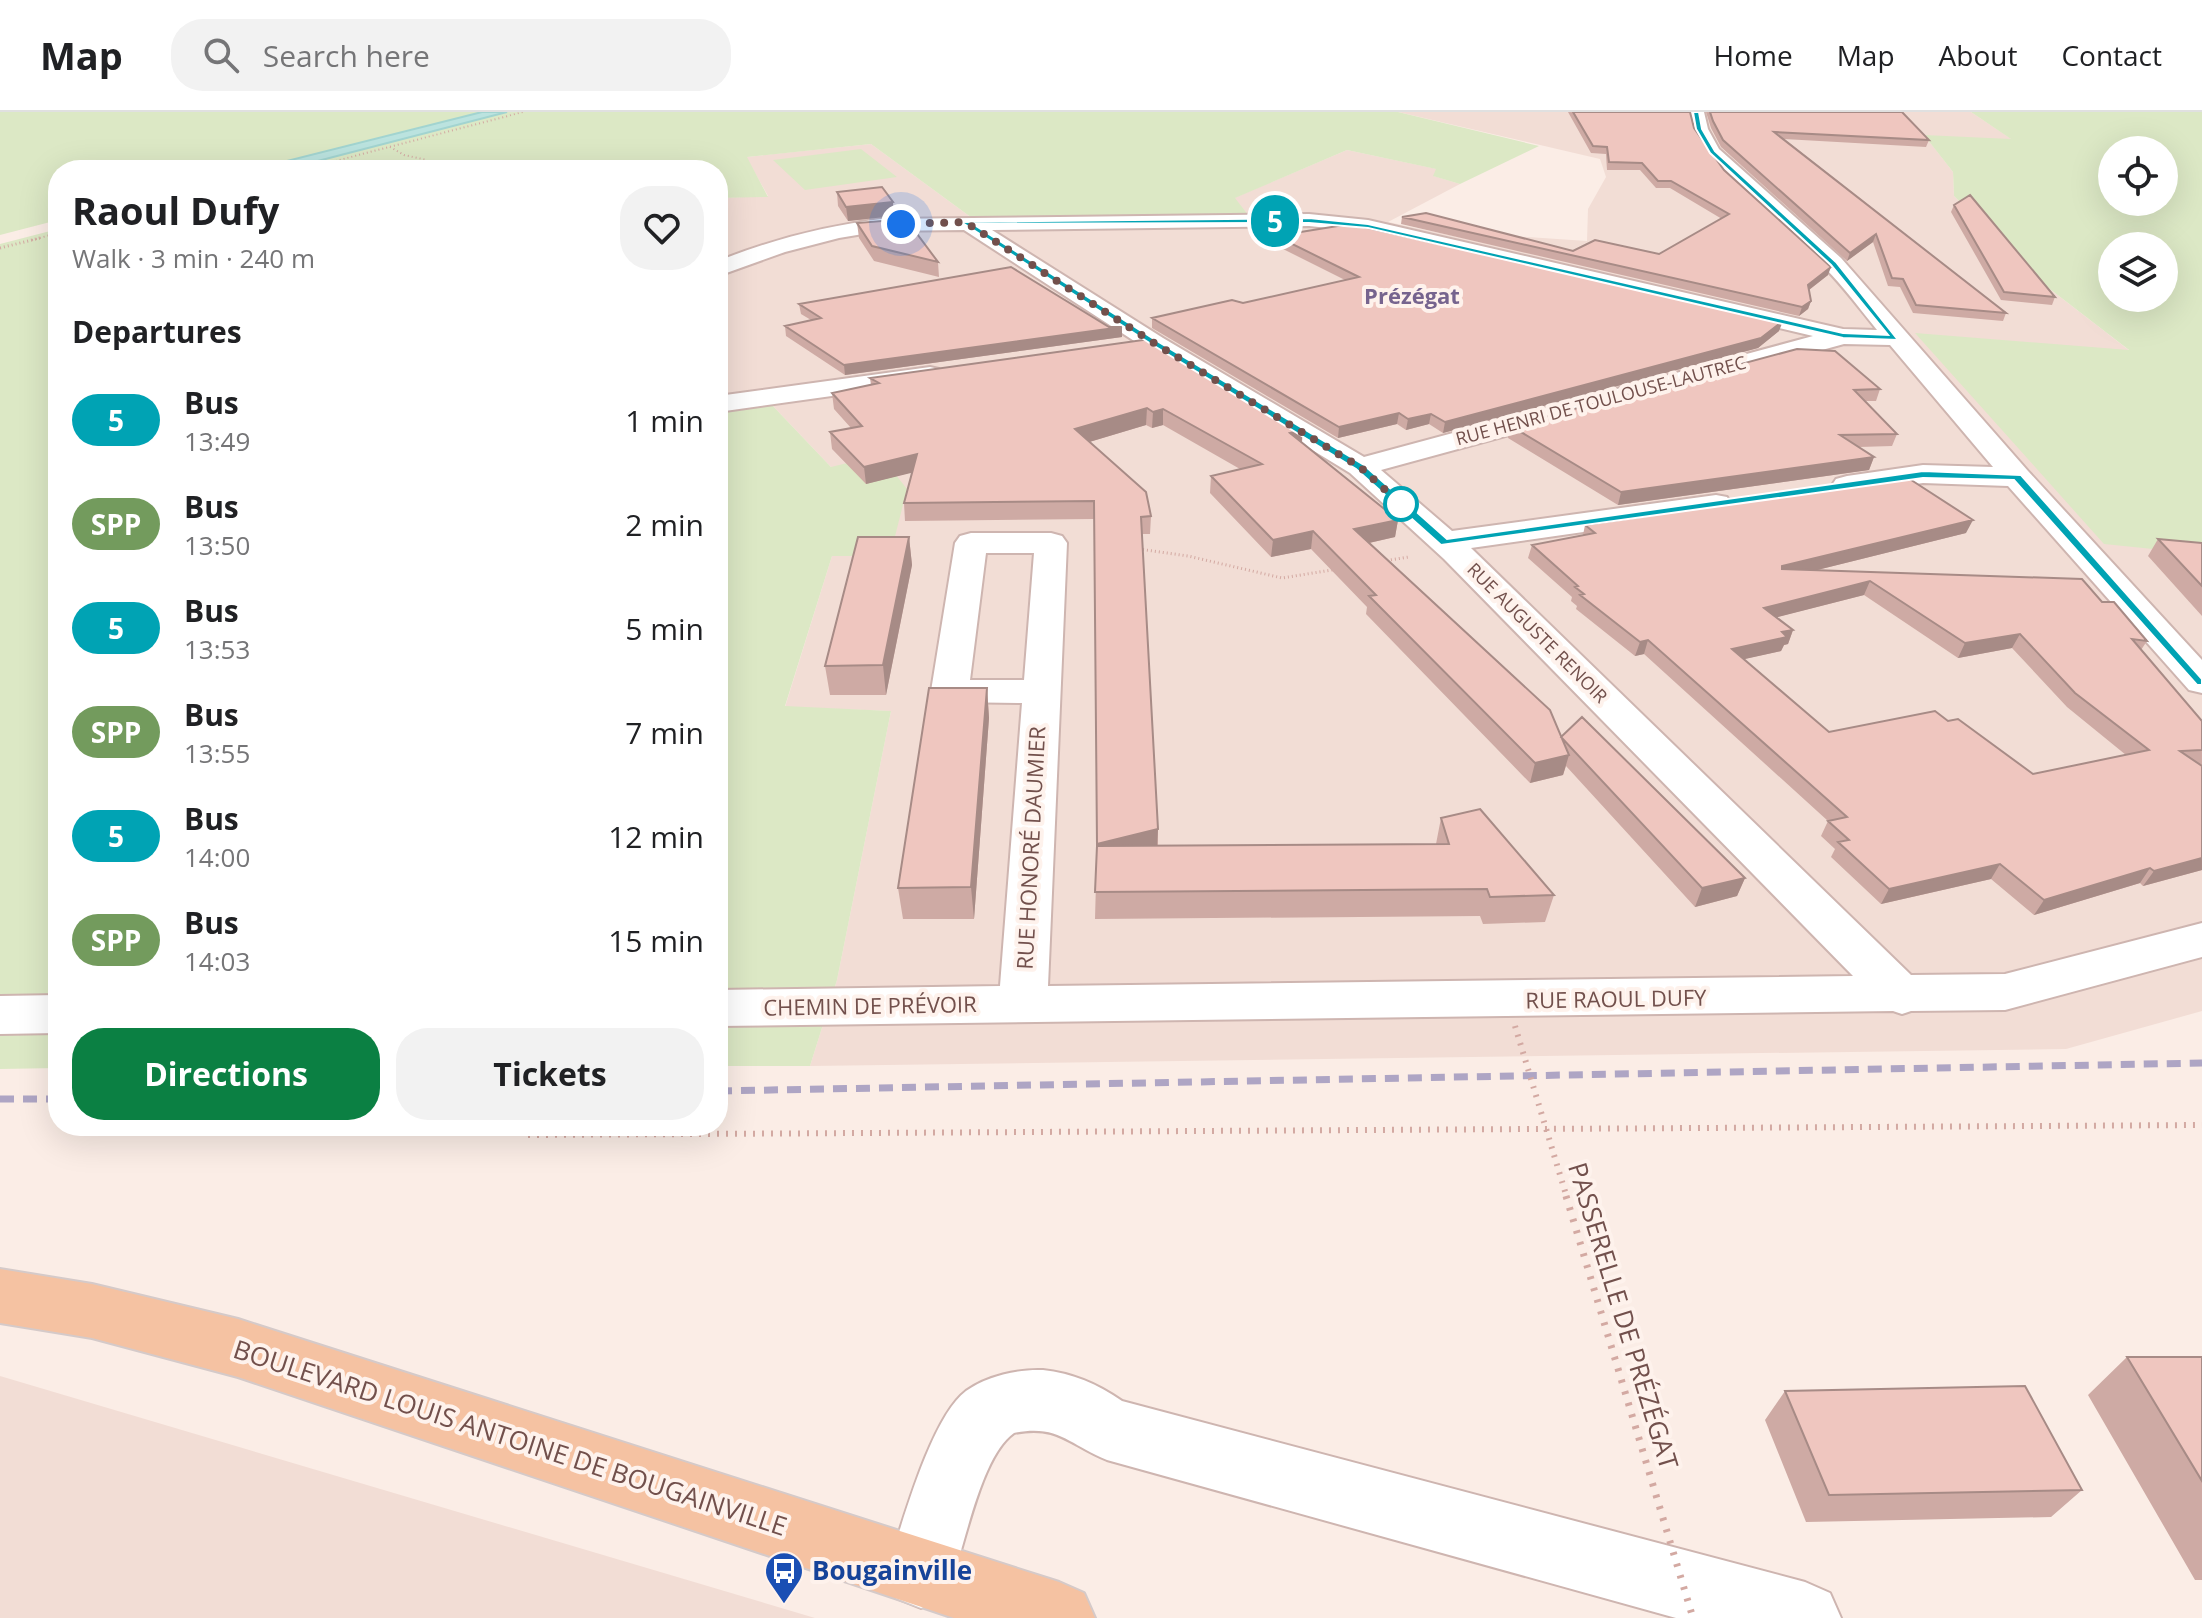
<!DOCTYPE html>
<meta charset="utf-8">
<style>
body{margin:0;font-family:"Open Sans",sans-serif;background:#f2f2f2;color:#202124;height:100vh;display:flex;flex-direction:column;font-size:30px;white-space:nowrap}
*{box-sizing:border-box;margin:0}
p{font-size:26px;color:#757577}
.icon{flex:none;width:44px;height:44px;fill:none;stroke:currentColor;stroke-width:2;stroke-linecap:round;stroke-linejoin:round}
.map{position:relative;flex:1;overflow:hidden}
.sheet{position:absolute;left:48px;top:48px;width:680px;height:976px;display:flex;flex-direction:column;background:#fff;border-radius:32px;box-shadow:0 8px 32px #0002}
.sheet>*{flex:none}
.badge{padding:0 16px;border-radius:26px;font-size:28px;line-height:52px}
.fabs{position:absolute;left:2098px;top:24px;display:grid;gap:16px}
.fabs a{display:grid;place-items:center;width:80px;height:80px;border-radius:50%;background:#fff;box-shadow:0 8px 32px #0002;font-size:40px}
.you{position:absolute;width:40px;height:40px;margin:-20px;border:6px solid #fff;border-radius:50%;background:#1a73e8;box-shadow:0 0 0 12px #1a73e833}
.map>.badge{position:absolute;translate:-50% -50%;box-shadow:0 0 0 4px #fff}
h2{padding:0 24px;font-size:30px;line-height:72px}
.round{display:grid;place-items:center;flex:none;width:84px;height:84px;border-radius:32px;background:#f2f2f2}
.overview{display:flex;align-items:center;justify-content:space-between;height:136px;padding:0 24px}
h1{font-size:38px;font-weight:700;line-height:60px}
.primary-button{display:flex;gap:16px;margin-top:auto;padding:16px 24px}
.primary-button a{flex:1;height:92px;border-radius:32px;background:#0b8043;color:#fff;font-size:32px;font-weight:700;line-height:92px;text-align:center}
.primary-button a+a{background:#f2f2f2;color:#202124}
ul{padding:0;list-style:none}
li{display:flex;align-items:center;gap:24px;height:104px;padding:0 24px}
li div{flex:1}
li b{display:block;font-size:30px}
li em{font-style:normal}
li .badge{min-width:88px;font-weight:700;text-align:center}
header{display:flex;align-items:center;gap:48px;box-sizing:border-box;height:112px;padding:0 40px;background:#fff;border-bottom:2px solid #e0e0e0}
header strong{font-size:38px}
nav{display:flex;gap:44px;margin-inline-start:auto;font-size:28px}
.search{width:560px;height:72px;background:#f2f2f2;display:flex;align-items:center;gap:20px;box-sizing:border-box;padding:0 28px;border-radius:32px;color:#757577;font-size:30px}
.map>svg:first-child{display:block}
.residential{fill:#f2ddd5}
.green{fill:#dce8c5;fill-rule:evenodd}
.water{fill:#bbe3df;stroke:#a2d4d0;stroke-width:2}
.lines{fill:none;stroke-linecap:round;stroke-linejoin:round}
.minor-casing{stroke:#ceb5b0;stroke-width:4}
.major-casing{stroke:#d5cac9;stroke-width:4}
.path-far2{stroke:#d3a9a2;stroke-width:2;stroke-dasharray:1 3;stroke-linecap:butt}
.path-far1{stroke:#d3a9a2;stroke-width:3;stroke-dasharray:1 3;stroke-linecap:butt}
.path{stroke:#d3a9a2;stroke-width:6;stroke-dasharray:2 7;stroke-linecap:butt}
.minor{fill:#fff;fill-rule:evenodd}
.major{fill:#f5c2a2;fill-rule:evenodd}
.rail{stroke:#aea5c4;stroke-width:7;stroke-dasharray:14 9;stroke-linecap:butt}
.path-bridge-far1{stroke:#d3a9a2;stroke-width:6;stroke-dasharray:2 7;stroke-linecap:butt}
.path-bridge{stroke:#d3a9a2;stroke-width:7;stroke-dasharray:3 9;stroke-linecap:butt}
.wall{fill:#ceaaa4;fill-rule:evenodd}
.shaded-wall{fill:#a78b86}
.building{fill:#efc6bf;stroke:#a78b86;stroke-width:2;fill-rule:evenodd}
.line{fill:#00a3b4;stroke:#fff;stroke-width:2}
.walk{stroke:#72504c;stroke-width:8;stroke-dasharray:0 14.4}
.stop-dot{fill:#fff;stroke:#00a3b4;stroke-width:4}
.labels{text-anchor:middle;stroke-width:8;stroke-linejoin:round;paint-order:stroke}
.far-street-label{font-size:18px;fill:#72504c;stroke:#fef2ec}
.far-quarter-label{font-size:22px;font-weight:bold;fill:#76648e;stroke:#fef2ec}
.street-label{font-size:22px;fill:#72504c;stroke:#fef2ec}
.near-street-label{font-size:26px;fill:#72504c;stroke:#fef2ec}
.near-transit-label{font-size:26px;font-weight:bold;fill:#164399;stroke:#fef2ec;text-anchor:start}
</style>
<header>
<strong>Map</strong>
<div class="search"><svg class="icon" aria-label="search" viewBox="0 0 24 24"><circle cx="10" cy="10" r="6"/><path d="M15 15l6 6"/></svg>Search here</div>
<nav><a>Home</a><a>Map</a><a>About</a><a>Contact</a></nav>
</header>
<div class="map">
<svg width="2202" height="1506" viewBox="0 0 2202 1506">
<rect width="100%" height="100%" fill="#fbede6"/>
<path class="residential" d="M 1398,0 L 1971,0 L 2013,28 L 1925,24 L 1953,60 L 1954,84 L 2046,174 L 2130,239 L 1916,222 L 2202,442 L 2202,899 L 2066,937 L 810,954 L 837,868 L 891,599 L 785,595 L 832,444 L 831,355 L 770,291 L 718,296 L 718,86 L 768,84 L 746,45 L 871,32 L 972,106 L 1248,103 L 1234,86 L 1347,38 L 1437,57 L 1434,64 L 1460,72 L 1388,110 L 1473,128 L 1483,122 L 1587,129 L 1588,97 L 1606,65 L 1600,47 Z
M 0,1264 L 815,1506 L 0,1506 Z"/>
<path class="green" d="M 0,0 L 482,0 L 251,58 L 58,58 L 58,108 L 0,123 Z
M 507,0 L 1398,0 L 1539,34 L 1460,72 L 1433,64 L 1436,57 L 1347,38 L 1235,86 L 1249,104 L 972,106 L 871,32 L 747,45 L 768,85 L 718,86 L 718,58 L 283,58 Z
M 1971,0 L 2202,0 L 2202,442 L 2104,432 L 1915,221 L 2129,238 L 2046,174 L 1954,84 L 1953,60 L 1924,23 L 2011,27 ZM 2112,38 L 2164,38 L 2164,90 L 2112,90 ZM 2112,134 L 2164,134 L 2164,186 L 2112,186 Z
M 861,37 L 897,65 L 805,78 L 773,48 Z
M 58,117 L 58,956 L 0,957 L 0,132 Z
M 770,291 L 831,355 L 880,343 L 907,377 L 890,444 L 832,444 L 785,594 L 891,599 L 837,868 L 810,954 L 718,954 L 718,296 Z"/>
<path class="water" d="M 482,0 L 507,0 L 283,58 L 251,58 Z"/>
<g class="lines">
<g class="minor-casing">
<path id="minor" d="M 1688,0 L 1704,0 L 1708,17 L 1719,37 L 1841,146 L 2028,359 L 2202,548 L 2202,581 L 2189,578 L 2008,374 L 1923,371 L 1847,382 L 1836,379 L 1832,373 L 1836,367 L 1847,364 L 1923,353 L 1993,355 L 1890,233 L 1844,232 L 1381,358 L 1452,419 L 1716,383 L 1727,385 L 1731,392 L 1727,399 L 1716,401 L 1471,436 L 1911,863 L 2005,862 L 2202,811 L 2202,845 L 2005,898 L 1911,899 L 1902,902 L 1893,899 L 718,914 L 718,878 L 1000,874 L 1022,591 L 950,590 L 937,587 L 931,579 L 955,431 L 960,424 L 971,421 L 1051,421 L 1062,424 L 1067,431 L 1048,874 L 1853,864 L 1444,447 L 1350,361 L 1145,236 L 964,118 L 881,119 L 839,126 L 785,140 L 718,164 L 718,149 C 771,128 825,114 881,107 L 1309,102 L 1368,108 L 1843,217 L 1877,218 C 1860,197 1844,175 1825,156 C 1785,113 1697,57 1688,0 ZM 1309,114 L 1368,120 L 1813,224 L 1364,345 L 1163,226 L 992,118 ZM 986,441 L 1034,441 L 1024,568 L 970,568 Z
M 930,255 L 939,257 L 943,263 L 939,269 L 718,300 L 718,284 Z
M 58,883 L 58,921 L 0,922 L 0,884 Z
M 1043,1258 C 1072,1261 1098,1272 1122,1289 L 1805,1470 L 1830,1481 L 1841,1506 L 1676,1506 L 1107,1348 C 1069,1333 1059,1312 1014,1321 C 979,1345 963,1444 946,1486 L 921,1496 L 896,1486 L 886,1461 C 901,1417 930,1306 966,1279 C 987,1264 1018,1257 1043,1258 Z"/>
</g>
<g class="major-casing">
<path id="major" d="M 0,1157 L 92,1172 L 238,1207 L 1059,1470 L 1084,1481 L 1095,1506 L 954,1506 L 238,1265 L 92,1226 L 0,1211 Z"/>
</g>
<path class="path-far2" d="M 390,35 L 404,43 L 427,48
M 301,58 L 523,0
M 32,128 L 58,121"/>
<path class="path-far1" d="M 0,136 L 40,126
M 1139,437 L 1188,444 L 1282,466 L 1338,457
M 1383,449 L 1409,445"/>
<path class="path" d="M 528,1023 L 2202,1013"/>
<use href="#minor" class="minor"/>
<use href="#major" class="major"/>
<path class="rail" d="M 718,979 L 2202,951
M 0,987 L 58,987"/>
<path class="path-bridge-far1" d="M 1515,914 L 1567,1086"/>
<path class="path-bridge" d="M 1566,1084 L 1693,1506"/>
</g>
<path class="wall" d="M 1568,0 L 1690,0 L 1694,16 L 1724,58 L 1828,163 L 1809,178 L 1811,189 L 1808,197 L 1799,204 L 1401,112 L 1402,105 L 1573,139 L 1659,142 L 1722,107 L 1670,76 L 1656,76 L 1640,58 L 1607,58 L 1606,42 L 1591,41 Z
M 1706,0 L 1902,0 L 1929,28 L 1926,35 L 1784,27 L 2006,201 L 2003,209 L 1913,201 L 1900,175 L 1888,174 L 1873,130 L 1847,149 L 1721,35 L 1711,16 Z
M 837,80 L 894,104 L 848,109 L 838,94 Z
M 1954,93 L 2055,185 L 2052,193 L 2001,188 L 1951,100 Z
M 857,111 L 938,150 L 939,165 L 874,149 L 859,126 Z
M 1276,124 L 1779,219 L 1758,236 L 1443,321 L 1429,312 L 1406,318 L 1397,312 L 1338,326 L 1152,216 L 1152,206 L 1243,191 L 1345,168 L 1275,133 Z
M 799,192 L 1122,215 L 1122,225 L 845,263 L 786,224 L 785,214 L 811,208 L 801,202 Z
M 1150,227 L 1303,318 L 1302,330 L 1398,408 L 1395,425 L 1369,431 L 1561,624 L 1745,766 L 1737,784 L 1695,795 L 1566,654 L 1563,663 L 1530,671 L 1366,502 L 1367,495 L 1311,437 L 1271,445 L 1210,381 L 1211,364 L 1240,357 L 1163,313 L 1152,316 L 1146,313 L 1089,330 L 1151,404 L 1150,422 L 1142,422 L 1158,717 L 1158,734 L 1436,732 L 1441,706 L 1554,783 L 1545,810 L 1483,812 L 1480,804 L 1095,807 L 1097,734 L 1094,407 L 905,409 L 904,391 L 912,360 L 866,372 L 832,337 L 830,320 L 851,316 L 834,297 L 832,281 L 871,273 L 870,266 Z
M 1797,237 L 1880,277 L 1876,289 L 1866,289 L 1897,322 L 1892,334 L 1859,335 L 1874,345 L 1869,358 L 1618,393 L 1508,326 L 1511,314 Z
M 1655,400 L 1966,421 L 1817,458 L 2102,490 L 2147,529 L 2141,538 L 2202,609 L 2202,653 L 2200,653 L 2202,758 L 2143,774 L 2140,771 L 2034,803 L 1991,767 L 1881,792 L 1831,745 L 1835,737 L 1821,724 L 1828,709 L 1644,542 L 1635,544 L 1576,497 L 1577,494 L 1571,489 L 1572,485 L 1528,446 L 1532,433 L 1583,423 L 1585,413 L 1654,403 ZM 1864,483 L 1958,546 L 2012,536 L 2067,595 L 2126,643 L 2033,662 L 1948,609 L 1829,620 L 1744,547 L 1781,539 L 1784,533 L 1788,532 L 1793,518 L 1777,505 Z
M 909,425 L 912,453 L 886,583 L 830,583 L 825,554 Z
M 2158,427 L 2202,431 L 2202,504 L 2148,444 Z
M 987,576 L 989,606 L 974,807 L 903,807 L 898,776 Z
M 2127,1245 L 2202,1245 L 2202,1468 L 2195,1468 L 2088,1283 Z
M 1785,1279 L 2082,1378 L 2051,1405 L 1806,1410 L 1765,1308 Z"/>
<path class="shaded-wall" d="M 893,90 L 894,104 L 848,109 L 846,95 Z
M 1876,122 L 1873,130 L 1847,149 L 1850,141 Z
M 1831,155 L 1828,163 L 1805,181 L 1808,173 Z
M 1811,189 L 1808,197 L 1799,204 L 1802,195 Z
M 1783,209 L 1779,219 L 1758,236 L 1443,321 L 1445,310 Z
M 1122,215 L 1122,225 L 845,263 L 844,253 Z
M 1147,296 L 1146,313 L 1076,334 L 1075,317 Z
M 1163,297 L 1163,313 L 1152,316 L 1153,300 Z
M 1399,301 L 1397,312 L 1338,326 L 1339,315 Z
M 1431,302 L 1429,312 L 1406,318 L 1408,307 Z
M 1303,318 L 1301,335 L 1290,321 Z
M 917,342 L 919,359 L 866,372 L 864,355 Z
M 1874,345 L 1869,358 L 1618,393 L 1621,380 Z
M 1398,408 L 1395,425 L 1351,435 L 1354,417 Z
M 1973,408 L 1966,421 L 1777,468 L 1782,454 Z
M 1313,419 L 1311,437 L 1271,445 L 1273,428 Z
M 909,425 L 912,453 L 886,583 L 883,553 Z
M 1870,469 L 1864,483 L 1759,510 L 1764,496 Z
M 1793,518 L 1788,532 L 1784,533 L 1781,539 L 1727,551 L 1732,537 L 1782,520 Z
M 2020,522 L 2012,536 L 1958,546 L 1965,531 Z
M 1648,528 L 1644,542 L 1635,544 L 1640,530 Z
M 987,576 L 989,606 L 974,807 L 971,775 Z
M 1569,643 L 1563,663 L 1530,671 L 1535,651 Z
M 1158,717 L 1157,736 L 1097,751 L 1097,732 Z
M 2202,746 L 2202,758 L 2143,774 L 2154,759 Z
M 2000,752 L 1991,767 L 1881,792 L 1889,777 Z
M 2150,756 L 2140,771 L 2034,803 L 2044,788 Z
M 1745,766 L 1737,784 L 1695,795 L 1702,776 Z"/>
<path class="building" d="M 1573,0 L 1690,0 L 1694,16 L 1724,58 L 1831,155 L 1808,173 L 1811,189 L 1802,195 L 1402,105 L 1426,101 L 1573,139 L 1595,128 L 1659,142 L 1729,102 L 1671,69 L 1658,69 L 1642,51 L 1609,50 L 1607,35 L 1593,34 Z
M 1710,0 L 1902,0 L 1929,28 L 1774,20 L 2006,201 L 1916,193 L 1903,167 L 1892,166 L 1876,122 L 1850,141 L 1723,28 L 1713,9 Z
M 882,75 L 893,90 L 846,95 L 837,80 Z
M 1970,83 L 2055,185 L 2004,180 L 1954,93 Z
M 906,107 L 938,150 L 872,134 L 857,111 Z
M 1350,112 L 1783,209 L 1761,226 L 1445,310 L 1431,302 L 1408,307 L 1399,301 L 1339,315 L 1152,206 L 1232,188 L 1243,191 L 1359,165 L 1276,124 Z
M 1011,155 L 1109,215 L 1122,215 L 844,253 L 785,214 L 821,206 L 799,192 Z
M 1150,227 L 1303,318 L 1290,321 L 1398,408 L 1354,417 L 1550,598 L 1569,643 L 1535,651 L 1369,484 L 1376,483 L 1313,419 L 1273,428 L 1211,364 L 1262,352 L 1163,297 L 1153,300 L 1147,296 L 1075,317 L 1146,380 L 1151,404 L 1141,405 L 1158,717 L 1097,732 L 1094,389 L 904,391 L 917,342 L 864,355 L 830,320 L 862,314 L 832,281 L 879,271 L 870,266 Z
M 1797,237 L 1835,239 L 1880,277 L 1854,278 L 1897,322 L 1840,323 L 1874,345 L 1621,380 L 1511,314 Z
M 1905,364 L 1973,408 L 1782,454 L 1782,457 L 2082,467 L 2102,490 L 2114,490 L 2147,529 L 2132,527 L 2202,609 L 2202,638 L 2180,639 L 2202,654 L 2202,746 L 2154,759 L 2150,756 L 2044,788 L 2000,752 L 1889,777 L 1838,730 L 1849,728 L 1828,709 L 1847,705 L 1648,528 L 1640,530 L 1580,483 L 1584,482 L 1575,475 L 1578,474 L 1532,433 L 1595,421 L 1585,413 L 1659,402 L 1655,400 ZM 1870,469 L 1965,531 L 2020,522 L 2075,581 L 2149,638 L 2033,662 L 1958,607 L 1948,609 L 1935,599 L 1829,620 L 1732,537 L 1787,525 L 1782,520 L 1793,518 L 1764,496 Z
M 858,425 L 909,425 L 883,553 L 825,554 Z
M 2158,427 L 2202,431 L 2202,474 Z
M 929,576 L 987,576 L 971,775 L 898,776 Z
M 1582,605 L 1745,766 L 1702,776 L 1561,625 Z
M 1480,697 L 1554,783 L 1490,785 L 1487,777 L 1095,780 L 1097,734 L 1449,732 L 1441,706 Z
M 2127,1245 L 2202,1245 L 2202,1369 Z
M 2025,1274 L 2082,1378 L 1829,1383 L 1785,1279 Z"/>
<path class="line" d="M 1693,0 L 1699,0 L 1702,17 L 1715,39 L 1836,150 L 1898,228 L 1843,226 L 1368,116 L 1309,111 L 973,112 L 1157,229 L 1364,353 L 1447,427 L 1923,359 L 2021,363 L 2202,567 L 2202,573 L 2197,573 L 2014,368 L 1923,366 L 1441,433 L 1356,357 L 1151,232 L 961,110 L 1309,106 L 1368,112 L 1843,221 L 1888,223 L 1831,153 L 1710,41 L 1696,17 Z"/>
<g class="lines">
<path class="walk" d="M 901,112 L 965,110 L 1154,231 L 1360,355 L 1401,392"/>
</g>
<defs>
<g id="bus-pin" transform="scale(2)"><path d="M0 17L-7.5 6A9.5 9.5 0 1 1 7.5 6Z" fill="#1a4fb4" stroke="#fef2ec"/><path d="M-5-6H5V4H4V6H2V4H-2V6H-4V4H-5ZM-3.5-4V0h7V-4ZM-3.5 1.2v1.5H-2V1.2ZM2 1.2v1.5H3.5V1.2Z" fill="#fff"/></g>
</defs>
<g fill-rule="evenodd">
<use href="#bus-pin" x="784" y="1459"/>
</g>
<circle class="stop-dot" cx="1401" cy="392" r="16"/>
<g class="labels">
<g class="far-street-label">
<text transform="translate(1601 289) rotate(-15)" y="6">RUE HENRI DE TOULOUSE-LAUTREC</text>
<text transform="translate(1537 521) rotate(45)" y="6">RUE AUGUSTE RENOIR</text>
</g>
<g class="far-quarter-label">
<text x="1412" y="192">Prézégat</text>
</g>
<g class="street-label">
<text transform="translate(1031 736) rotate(-87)" y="8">RUE HONORÉ DAUMIER</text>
<text transform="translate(1616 887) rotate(-1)" y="8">RUE RAOUL DUFY</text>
<text transform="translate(870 894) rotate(-1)" y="8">CHEMIN DE PRÉVOIR</text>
</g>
<g class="near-street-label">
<text transform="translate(1623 1204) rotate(73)" y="9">PASSERELLE DE PRÉZÉGAT</text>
<text transform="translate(510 1326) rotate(18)" y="9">BOULEVARD LOUIS ANTOINE DE BOUGAINVILLE</text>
</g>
<g class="near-transit-label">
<text x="812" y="1468">Bougainville</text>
</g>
</g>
</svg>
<div class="fabs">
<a><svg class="icon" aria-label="locate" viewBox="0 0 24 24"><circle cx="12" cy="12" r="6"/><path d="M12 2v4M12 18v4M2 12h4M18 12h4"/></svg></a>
<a><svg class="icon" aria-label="layers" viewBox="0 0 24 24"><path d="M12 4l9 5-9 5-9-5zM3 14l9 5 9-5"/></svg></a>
</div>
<div class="you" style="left:901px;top:112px"></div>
<b class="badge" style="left:1275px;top:109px;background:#00a3b4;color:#fff">5</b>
<section class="sheet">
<div class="overview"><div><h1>Raoul Dufy</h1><p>Walk · 3 min · 240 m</p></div><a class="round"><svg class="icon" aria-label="heart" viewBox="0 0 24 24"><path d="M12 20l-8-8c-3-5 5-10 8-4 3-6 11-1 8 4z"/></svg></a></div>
<h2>Departures</h2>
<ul>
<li><span class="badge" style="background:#00a3b4;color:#fff">5</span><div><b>Bus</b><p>13:49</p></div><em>1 min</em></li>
<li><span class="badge" style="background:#739b5d;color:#fff">SPP</span><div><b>Bus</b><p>13:50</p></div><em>2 min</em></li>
<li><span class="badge" style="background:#00a3b4;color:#fff">5</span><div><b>Bus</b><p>13:53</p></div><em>5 min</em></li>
<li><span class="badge" style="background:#739b5d;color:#fff">SPP</span><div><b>Bus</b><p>13:55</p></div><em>7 min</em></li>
<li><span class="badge" style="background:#00a3b4;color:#fff">5</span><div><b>Bus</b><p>14:00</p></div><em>12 min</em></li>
<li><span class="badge" style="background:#739b5d;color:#fff">SPP</span><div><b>Bus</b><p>14:03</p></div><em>15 min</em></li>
</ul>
<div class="primary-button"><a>Directions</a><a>Tickets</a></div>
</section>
</div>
